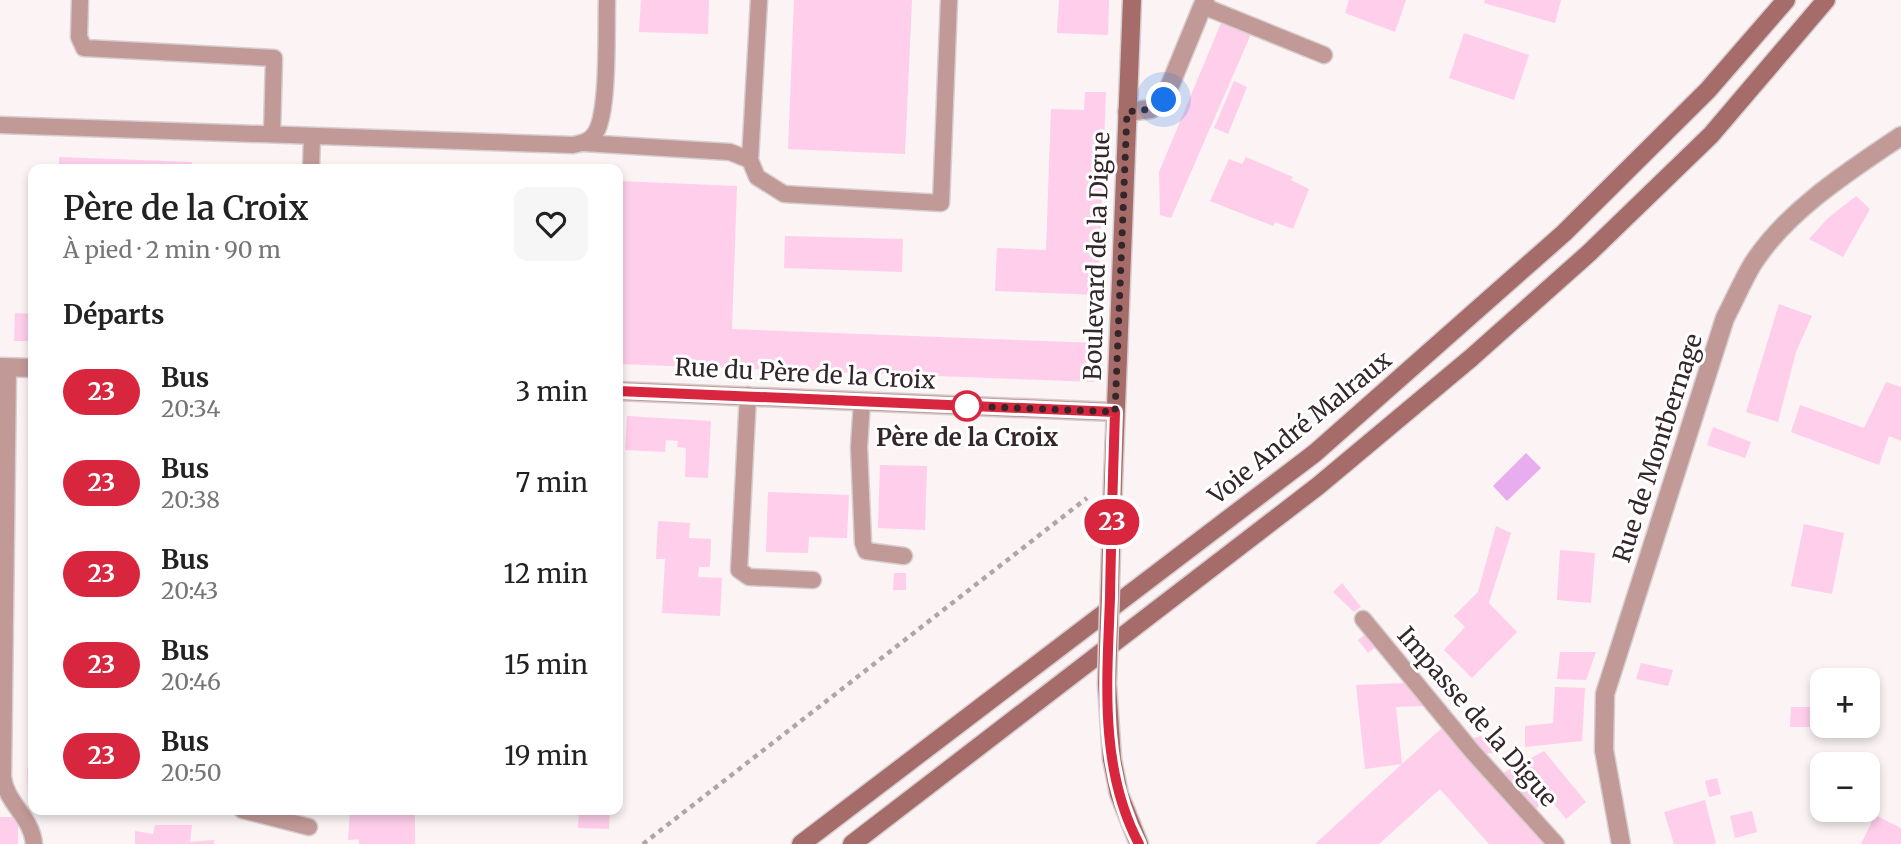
<!DOCTYPE html>
<html lang="fr">
<meta charset="utf-8">
<style>
body{margin:0;font-family:Merriweather,serif;background:#f6f6f6;color:#222;height:100vh;display:flex;flex-direction:column;font-size:26px;white-space:nowrap}
*{box-sizing:border-box;margin:0}
p{font-size:23px;color:#767676}
.icon{flex:none;width:38px;height:38px;fill:none;stroke:currentColor;stroke-width:2;stroke-linecap:round;stroke-linejoin:round}
.map{position:relative;flex:1;overflow:hidden}
.panel{position:absolute;left:28px;top:164px;width:595px;height:651px;display:flex;flex-direction:column;background:#fff;border-radius:14px;box-shadow:0 4px 10px #0003}
.panel>*{flex:none}
.badge{padding:0 14px;border-radius:23px;font-size:24px;line-height:46px}
.controls{position:absolute;left:1810px;top:668px;display:grid;gap:14px}
.controls a{display:grid;place-items:center;width:70px;height:70px;border-radius:14px;background:#fff;box-shadow:0 4px 10px #0003;font-size:35px}
.you{position:absolute;width:35px;height:35px;margin:-18px;border:5px solid #fff;border-radius:50%;background:#1a73e8;box-shadow:0 0 0 10px #1a73e833}
.map>.badge{position:absolute;translate:-50% -50%;box-shadow:0 0 0 4px #fff}
h2{padding:0 35px;font-size:26px;line-height:63px}
.round{display:grid;place-items:center;flex:none;width:74px;height:74px;border-radius:14px;background:#f6f6f6}
.head{display:flex;align-items:center;justify-content:space-between;height:119px;padding:0 35px}
h1{font-size:33px;font-weight:600;line-height:52px}
ul{padding:0;list-style:none}
li{display:flex;align-items:center;gap:21px;height:91px;padding:0 35px}
li div{flex:1}
li b{display:block;font-size:26px}
li em{font-style:normal}
li .badge{min-width:77px;font-weight:700;text-align:center}
.map>svg:first-child{display:block}
.water{fill:#e7adee}
.building{fill:#feceea}
.lines{fill:none;stroke-linecap:round;stroke-linejoin:round}
.lane-casing{stroke:#d7cecf;stroke-width:19}
.street-casing{stroke:#d7cecf;stroke-width:21}
.secondary-casing{stroke:#d7cecf;stroke-width:21}
.path{stroke:#b0a5a7;stroke-width:4.5;stroke-dasharray:5 5;stroke-linecap:butt}
.lane{stroke:#c19996;stroke-width:16}
.street{stroke:#c19996;stroke-width:18}
.secondary{stroke:#a56c69;stroke-width:18}
.secondary-bridge-casing{stroke:#d7cecf;stroke-width:21;stroke-linecap:butt}
.secondary-bridge{stroke:#a56c69;stroke-width:18}
.line-casing{stroke:#fff;stroke-width:16}
.line{stroke:#d7263d;stroke-width:10}
.walk{stroke:#342629;stroke-width:7;stroke-dasharray:0 12.6}
.stop-dot{fill:#fff;stroke:#d7263d;stroke-width:3.5}
.labels{text-anchor:middle;stroke-width:6;stroke-linejoin:round;paint-order:stroke}
.street-label{font-size:24px;fill:#342629;stroke:#fff}
.stop-label{font-size:24px;font-weight:bold;fill:#342629;stroke:#fff}
</style>
<div class="map">
<svg width="1901" height="844" viewBox="0 0 1901 844">
<rect width="100%" height="100%" fill="#fbf3f4"/>
<path class="water" d="M 1526,453 L 1541,468 L 1507,501 L 1493,486 Z"/>
<path class="building" d="M 641,0 L 709,0 L 708,34 L 639,32 Z
M 794,0 L 912,0 L 905,154 L 788,149 Z
M 1059,0 L 1109,0 L 1108,35 L 1057,33 Z
M 1349,0 L 1406,0 L 1395,32 L 1345,13 Z
M 1485,0 L 1561,0 L 1555,23 L 1484,3 Z
M 1221,23 L 1251,34 L 1171,218 L 1160,215 L 1159,172 Z
M 1464,33 L 1529,55 L 1514,100 L 1449,78 Z
M 1234,81 L 1247,87 L 1228,134 L 1214,128 Z
M 1085,92 L 1106,92 L 1098,295 L 995,291 L 997,248 L 1046,250 L 1051,109 L 1084,110 Z
M 59,157 L 192,162 L 192,170 L 59,170 Z
M 1246,157 L 1293,177 L 1291,180 L 1309,189 L 1293,229 L 1275,222 L 1273,226 L 1210,201 L 1229,159 L 1242,164 Z
M 618,181 L 737,186 L 732,329 L 1096,343 L 1095,382 L 618,364 Z
M 1856,196 L 1870,209 L 1843,257 L 1809,239 L 1828,218 Z
M 785,236 L 903,239 L 902,272 L 784,268 Z
M 1779,304 L 1812,316 L 1796,352 L 1778,422 L 1746,412 Z
M 15,313 L 33,314 L 33,341 L 14,341 Z
M 1886,382 L 1901,387 L 1901,441 L 1889,436 L 1879,465 L 1791,432 L 1800,405 L 1864,428 Z
M 627,416 L 711,421 L 708,478 L 685,477 L 686,448 L 677,447 L 678,441 L 666,440 L 665,452 L 625,450 Z
M 1713,427 L 1751,442 L 1745,458 L 1707,445 Z
M 880,465 L 927,466 L 925,530 L 878,528 Z
M 768,492 L 849,495 L 847,538 L 809,537 L 808,553 L 766,552 Z
M 658,521 L 690,523 L 689,538 L 711,539 L 710,567 L 699,567 L 698,577 L 722,578 L 720,616 L 662,613 L 665,559 L 656,559 Z
M 1804,524 L 1844,533 L 1832,594 L 1791,586 Z
M 1496,526 L 1511,533 L 1489,603 L 1517,632 L 1472,678 L 1444,650 L 1465,627 L 1454,616 L 1478,592 Z
M 1560,550 L 1595,553 L 1591,603 L 1557,600 Z
M 894,573 L 906,573 L 906,590 L 893,590 Z
M 1342,583 L 1361,607 L 1354,612 L 1333,592 Z
M 1366,634 L 1376,647 L 1368,653 L 1358,640 Z
M 1560,652 L 1596,652 L 1586,680 L 1557,679 Z
M 1641,663 L 1673,670 L 1668,686 L 1636,679 Z
M 1406,683 L 1425,706 L 1396,707 L 1402,764 L 1443,727 L 1545,844 L 1489,844 L 1440,789 L 1379,844 L 1315,844 L 1402,764 L 1365,769 L 1356,685 Z
M 1555,687 L 1585,688 L 1582,741 L 1525,747 L 1525,726 L 1553,723 Z
M 1791,707 L 1816,707 L 1815,727 L 1790,727 Z
M 1482,736 L 1493,753 L 1485,754 L 1471,739 Z
M 1544,751 L 1586,802 L 1566,819 L 1549,798 L 1535,809 L 1501,774 Z
M 27,768 L 33,768 L 33,799 L 28,799 Z
M 1717,778 L 1721,794 L 1709,797 L 1705,781 Z
M 1705,800 L 1716,844 L 1674,844 L 1664,812 Z
M 350,810 L 415,810 L 415,844 L 359,844 L 359,839 L 348,840 Z
M 570,810 L 610,810 L 609,829 L 578,828 L 579,813 Z
M 1752,811 L 1757,832 L 1735,838 L 1730,816 Z
M 1875,815 L 1901,828 L 1901,844 L 1861,844 Z
M 0,817 L 18,817 L 18,844 L 0,844 Z
M 155,825 L 192,825 L 190,842 L 214,840 L 214,844 L 135,844 L 135,831 L 153,834 Z"/>
<g class="lines">
<g class="lane-casing">
<path id="lane" d="M 80,0 L 79,37 L 84,48 L 274,58 L 272,134
M 1203,6 L 1324,55
M 0,125 L 573,145 C 583,143 591,141 596,132 C 609,110 606,29 607,0
M 584,143 L 730,152 L 750,160 L 757,177 L 784,194 L 941,203 L 949,0
M 750,160 L 759,0
M 311,170 L 312,136
M 8,368 L 3,777 C 6,803 32,817 34,844
M 748,395 L 739,570 L 749,577 L 813,580
M 862,401 L 859,447 L 863,543 L 866,551 L 904,556
M 1363,619 L 1471,750 L 1556,844
M 242,810 L 309,827"/>
</g>
<g class="street-casing">
<path id="street" d="M 1127,112 L 1151,109 L 1164,100 L 1205,0
M 0,367 L 33,368
M 618,391 L 1115,412
M 1621,844 L 1604,750 L 1605,694 L 1725,318 C 1734,301 1742,282 1752,265 C 1786,211 1849,171 1901,136"/>
</g>
<g class="secondary-casing">
<path id="secondary" d="M 1113,483 L 1132,0
M 1112,759 L 1119,794 L 1139,844
M 801,844 L 1315,453 L 1564,233 L 1708,90 L 1786,0
M 852,844 L 1318,486 L 1471,358 L 1589,253 L 1711,135 L 1826,0"/>
</g>
<path class="path" d="M 643,844 L 1087,498"/>
<use href="#lane" class="lane"/>
<use href="#street" class="street"/>
<use href="#secondary" class="secondary"/>
<g class="secondary-bridge-casing">
<path id="secondary-bridge" d="M 1112,759 L 1107,684 L 1113,483"/>
</g>
<use href="#secondary-bridge" class="secondary-bridge"/>
</g>
<g class="lines">
<g class="line-casing">
<path id="line" d="M 618,391 L 1115,412 C 1113,474 1111,536 1110,598 C 1107,682 1099,768 1139,844"/>
</g>
<use href="#line" class="line"/>
<path class="walk" d="M 967,406 L 1115,412 L 1127,112 L 1151,109 L 1164,100"/>
</g>
<circle class="stop-dot" cx="967" cy="406" r="14"/>
<g class="labels">
<g class="street-label">
<text transform="translate(1097 256) rotate(-88)" y="8">Boulevard de la Digue</text>
<text transform="translate(805 374) rotate(3)" y="8">Rue du Père de la Croix</text>
<text transform="translate(1300 428) rotate(-39)" y="8">Voie André Malraux</text>
<text transform="translate(1658 448) rotate(-72)" y="8">Rue de Montbernage</text>
<text transform="translate(1477 717) rotate(49)" y="8">Impasse de la Digue</text>
</g>
<g class="stop-label">
<text x="967" y="446">Père de la Croix</text>
</g>
</g>
</svg>
<div class="controls">
<a>+</a>
<a>−</a>
</div>
<div class="you" style="left:1164px;top:100px"></div>
<b class="badge" style="left:1112px;top:522px;background:#d7263d;color:#fff">23</b>
<section class="panel">
<div class="head"><div><h1>Père de la Croix</h1><p>À pied · 2 min · 90 m</p></div><a class="round"><svg class="icon" aria-label="heart" viewBox="0 0 24 24"><path d="M12 20l-8-8c-3-5 5-10 8-4 3-6 11-1 8 4z"/></svg></a></div>
<h2>Départs</h2>
<ul>
<li><span class="badge" style="background:#d7263d;color:#fff">23</span><div><b>Bus</b><p>20:34</p></div><em>3 min</em></li>
<li><span class="badge" style="background:#d7263d;color:#fff">23</span><div><b>Bus</b><p>20:38</p></div><em>7 min</em></li>
<li><span class="badge" style="background:#d7263d;color:#fff">23</span><div><b>Bus</b><p>20:43</p></div><em>12 min</em></li>
<li><span class="badge" style="background:#d7263d;color:#fff">23</span><div><b>Bus</b><p>20:46</p></div><em>15 min</em></li>
<li><span class="badge" style="background:#d7263d;color:#fff">23</span><div><b>Bus</b><p>20:50</p></div><em>19 min</em></li>
</ul>
</section>
</div>
